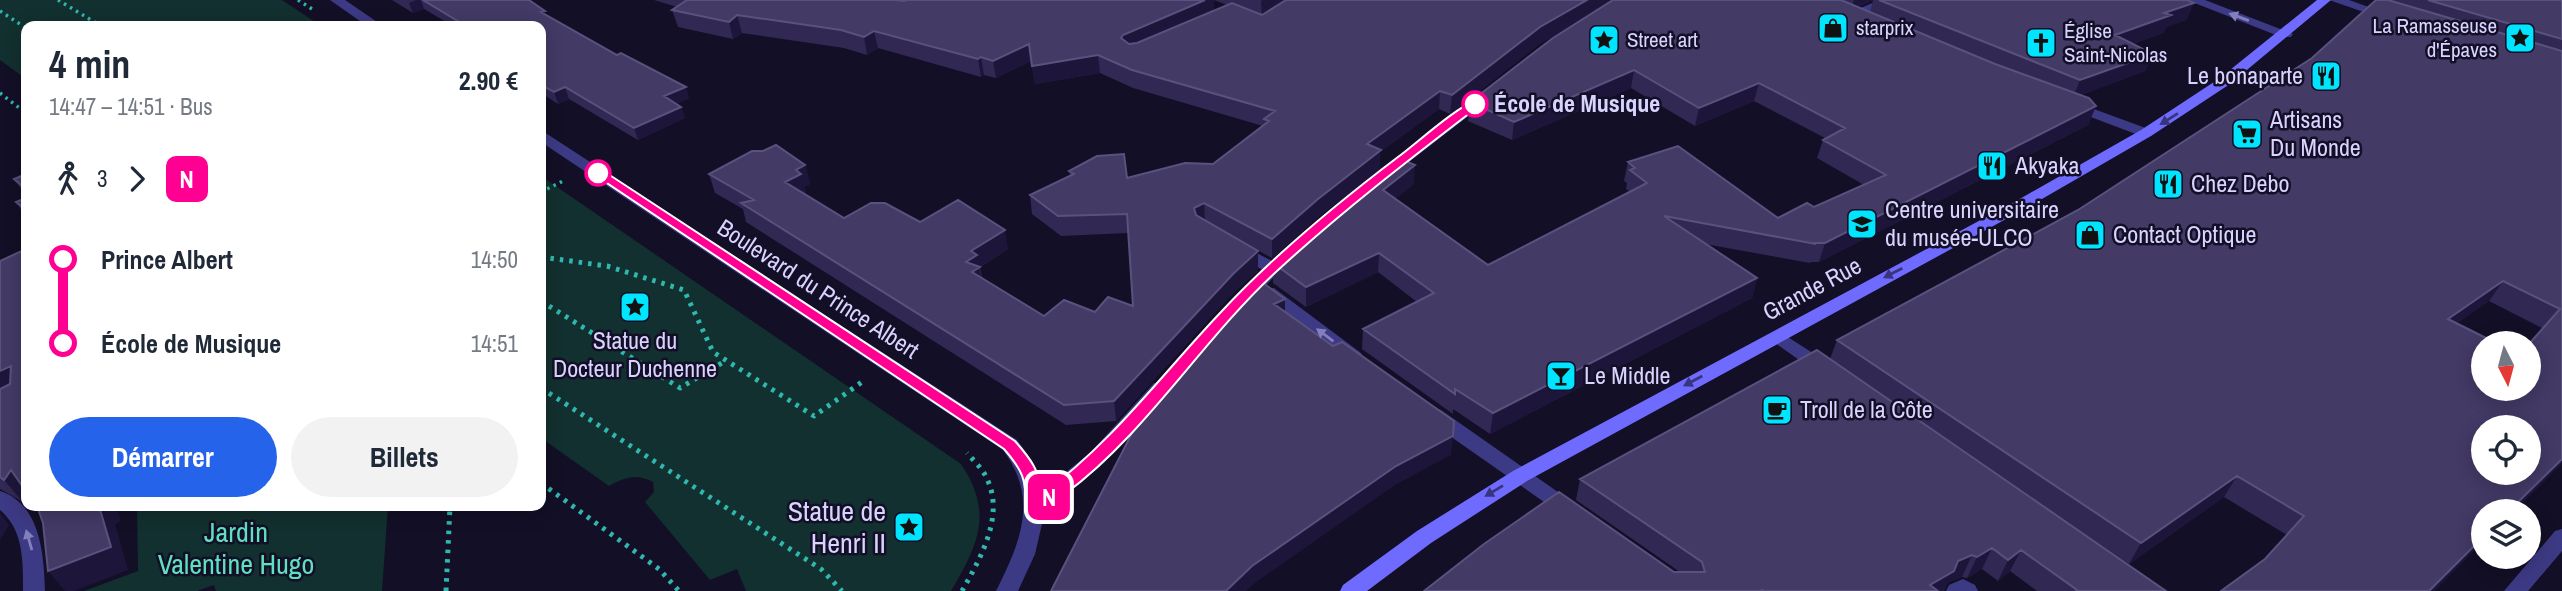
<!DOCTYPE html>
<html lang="fr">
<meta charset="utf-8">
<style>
body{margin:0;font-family:"Archivo Narrow",sans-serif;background:#f2f2f3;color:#1f2937;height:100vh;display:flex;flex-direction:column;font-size:26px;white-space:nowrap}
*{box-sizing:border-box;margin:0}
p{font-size:23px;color:#747a83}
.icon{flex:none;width:38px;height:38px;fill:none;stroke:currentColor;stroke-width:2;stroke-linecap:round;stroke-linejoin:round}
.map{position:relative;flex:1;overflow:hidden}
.drawer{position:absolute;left:21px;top:21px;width:525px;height:490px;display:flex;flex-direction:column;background:#fff;border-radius:14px;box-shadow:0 4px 18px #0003}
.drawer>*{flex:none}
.badge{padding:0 14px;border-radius:10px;font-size:24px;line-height:46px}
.needle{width:46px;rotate:174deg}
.buttons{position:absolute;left:2471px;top:331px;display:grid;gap:14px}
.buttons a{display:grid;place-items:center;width:70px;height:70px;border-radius:50%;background:#fff;box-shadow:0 4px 18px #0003;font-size:35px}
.map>.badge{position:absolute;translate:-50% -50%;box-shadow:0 0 0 4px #fff}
.legs{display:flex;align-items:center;gap:10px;height:77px;padding:0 28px;font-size:23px}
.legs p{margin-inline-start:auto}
.summary{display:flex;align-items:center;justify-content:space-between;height:119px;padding:0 28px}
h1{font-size:38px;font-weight:700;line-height:52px}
.primary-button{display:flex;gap:14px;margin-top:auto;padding:14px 28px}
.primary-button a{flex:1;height:80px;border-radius:42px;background:#2563eb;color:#fff;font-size:28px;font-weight:700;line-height:80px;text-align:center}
.primary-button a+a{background:#f2f2f3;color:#1f2937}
ul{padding:0 28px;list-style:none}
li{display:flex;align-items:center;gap:24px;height:84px;font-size:26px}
li i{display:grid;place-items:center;width:10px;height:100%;margin:0 9px;background:currentColor}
li i::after{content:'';width:18px;height:18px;margin:-9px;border:5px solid;border-radius:50%;background:#fff}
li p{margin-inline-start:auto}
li:first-child i{background:linear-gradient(#0000 50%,currentColor 0)}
li:last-child i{background:linear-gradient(currentColor 50%,#0000 0)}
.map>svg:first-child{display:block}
.green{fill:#12302f}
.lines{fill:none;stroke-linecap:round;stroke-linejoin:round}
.path-far1{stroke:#2fb8b0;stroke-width:3.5;stroke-dasharray:2.5 4.5;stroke-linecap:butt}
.path{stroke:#2fb8b0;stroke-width:5;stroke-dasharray:3.5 6;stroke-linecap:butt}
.lane{fill:#3d3a85;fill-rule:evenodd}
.street{fill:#3d3a85;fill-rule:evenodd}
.secondary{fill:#6f6bff;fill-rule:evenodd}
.wall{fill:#312854;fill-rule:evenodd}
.shaded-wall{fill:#1d163a}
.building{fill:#433a66;stroke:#5a527e;stroke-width:2;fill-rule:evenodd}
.oneway{fill:#837fbc}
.oneway2{fill:#38347d}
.line-1{fill:#ff0092;stroke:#fff;stroke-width:2}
.stop-1-dot{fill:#fff;stroke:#ff0092;stroke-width:3.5}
.labels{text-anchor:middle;stroke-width:5;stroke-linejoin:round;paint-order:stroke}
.far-poi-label{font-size:21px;fill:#d9d4ff;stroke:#130f26;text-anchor:start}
.poi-label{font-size:24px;fill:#d9d4ff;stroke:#130f26;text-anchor:start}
.stop-label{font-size:24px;font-weight:bold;fill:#d9d4ff;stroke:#130f26;text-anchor:start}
.street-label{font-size:24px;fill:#d9d4ff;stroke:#130f26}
.near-poi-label{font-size:28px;fill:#d9d4ff;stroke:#130f26;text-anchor:end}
.near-park-label{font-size:28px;fill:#5fe0c0;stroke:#130f26}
</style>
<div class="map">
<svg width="2562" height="591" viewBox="0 0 2562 591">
<rect width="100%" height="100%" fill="#130f26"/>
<path class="green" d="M 0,0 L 282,0 L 321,26 L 26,26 L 26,79 L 0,60 Z
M 541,176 L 961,464 C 994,513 978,545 951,591 L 746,591 L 737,569 L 710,580 L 645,502 L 654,492 L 653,482 C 637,473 625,477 609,486 L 541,438 Z
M 137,506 L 388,506 L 382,591 L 216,591 L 214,585 L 197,591 L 84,591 L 138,571 Z"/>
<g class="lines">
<path class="path-far1" d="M 58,0 L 101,26
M 298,0 L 312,9
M 0,11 L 26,28
M 0,93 L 26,113
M 541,192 L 565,180
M 541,257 L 546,258"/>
<path class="path" d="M 541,257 L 607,266 L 684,290 L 713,352 L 814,416 L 862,382
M 541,301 L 680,388 L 725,361
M 541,388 L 821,569 L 842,591
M 541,483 L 659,569 L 679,591
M 446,591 L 450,506
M 962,591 C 980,559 1005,516 987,479 C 983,469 974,461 967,453"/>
<path class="lane" d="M 1880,0 L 1899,0 L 1855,18 L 1850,19 L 1843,15 Z
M 1239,244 L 1278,264 L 1281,268 L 1278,272 L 1266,272 L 1233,253 L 1231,249 Z
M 1963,579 L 1975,585 L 1978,591 L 1946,591 L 1949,585 Z"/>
<path class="street" d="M 330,0 L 345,0 L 383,26 L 367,26 Z
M 2187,0 L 2205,0 L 2293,34 L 2291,37 L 2281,37 Z
M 2329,0 L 2349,0 L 2394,16 L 2387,20 Z
M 1488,90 L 1495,94 L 1493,97 L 1391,176 L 1379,176 L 1377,173 L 1379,170 Z
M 2072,101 L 2151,130 L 2154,133 L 2151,136 L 2141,136 L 2067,108 L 2065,105 Z
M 541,130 L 1017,440 L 1033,462 L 1043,490 L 1090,453 L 1154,383 L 1168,383 L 1170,388 L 1104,463 L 1045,511 L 1035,554 L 1018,591 L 996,591 C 1021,541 1039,499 1003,450 L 541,142 Z
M 1291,247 L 1299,252 L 1263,288 L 1274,288 L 1361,353 L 1363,357 L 1361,361 L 1347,361 L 1262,296 L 1260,290 L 1249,301 L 1243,303 L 1234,297 L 1285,248 Z
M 1777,330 L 1833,366 L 1835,370 L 1833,374 L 1819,374 L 1771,340 L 1768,336 Z
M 1434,408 L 1441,410 L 1578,506 L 1581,511 L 1578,516 L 1571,519 L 1564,516 L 1427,420 L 1424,415 L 1427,410 Z
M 0,491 C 41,504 44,556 45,591 L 23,591 C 23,562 24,530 0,510 Z
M 2562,529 L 2562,551 L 2528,591 L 2504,591 L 2555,531 Z"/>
<path class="secondary" d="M 2317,0 L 2331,0 L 2230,84 L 2151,136 L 2028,207 L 1527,481 L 1431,543 L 1367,591 L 1340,591 L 1343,585 L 1417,531 L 1513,471 L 2016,201 L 2141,130 L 2220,78 Z"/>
</g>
<path class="wall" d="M 392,0 L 529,0 L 546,15 L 689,98 L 676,104 L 681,107 L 685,118 L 638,140 L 569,99 L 558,104 L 541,93 L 541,26 L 453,26 L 424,9 L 413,13 Z
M 654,0 L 1873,0 L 1857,7 L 1870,12 L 1873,0 L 2187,0 L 2194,3 L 2186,20 L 2166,27 L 2163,33 L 2133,44 L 2153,54 L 2145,71 L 2081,95 L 2096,106 L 2088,125 L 1819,262 L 1811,262 L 1810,263 L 1705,244 L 1757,278 L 1752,298 L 1490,434 L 1453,409 L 1453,414 L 1362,349 L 1363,329 L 1417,302 L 1378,272 L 1306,307 L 1273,283 L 1273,263 L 1414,184 L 1395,199 L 1488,265 L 1630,192 L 1626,189 L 1627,183 L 1624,181 L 1628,162 L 1778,218 L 1814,207 L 1864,185 L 1817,158 L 1823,140 L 1825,138 L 1754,101 L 1695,126 L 1631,88 L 1512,140 L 1468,121 L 1470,102 L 1600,8 L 1538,45 L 1450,114 L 1439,109 L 1380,152 L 1380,169 L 1317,218 L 1272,258 L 1237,239 L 1258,251 L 1258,271 L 1234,292 L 1116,421 L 1066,425 L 746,222 L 743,209 L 715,193 L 709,174 L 805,165 L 810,184 L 804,187 L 806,193 L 804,193 L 844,218 L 920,222 L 1008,249 L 980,267 L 982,278 L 1044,316 L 1095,312 L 1133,306 L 1128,233 L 1061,236 L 1032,214 L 1030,195 L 1070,176 L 1069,171 L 1127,178 L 1213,164 L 1263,126 L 1133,88 L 1100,73 L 1035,84 L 1031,61 L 996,78 L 984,75 L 981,77 L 878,48 L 867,55 L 844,48 L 742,33 L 733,39 L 678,27 L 672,10 L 677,7 ZM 1214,0 L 1227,5 L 1214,11 Z
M 2376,0 L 2562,0 L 2562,463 L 2514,511 L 2483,511 L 2483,541 L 2434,591 L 2265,559 L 2287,535 L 2224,497 L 2129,564 L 1991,470 L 2166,591 L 2037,591 L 2010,571 L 1998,581 L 1982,569 L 1967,578 L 1962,577 L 1948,582 L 1944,591 L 1424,591 L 1680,572 L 1576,500 L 1580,479 L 1830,359 L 1837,340 L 2078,210 L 2312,58 ZM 2489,301 L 2542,328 L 2529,388 L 2457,323 Z
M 26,174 L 26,196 L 14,179 Z
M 26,198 L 26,217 L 16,202 Z
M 0,261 L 23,502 L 0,489 Z"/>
<path class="shaded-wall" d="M 416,0 L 421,0 L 424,9 L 413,13 L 409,3 Z
M 1205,0 L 1214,0 L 1214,13 L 1123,56 L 1121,38 L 1123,35 Z
M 1263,0 L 1288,0 L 1262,18 L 1261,1 Z
M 1587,0 L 1614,0 L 1538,45 L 1450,114 L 1452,95 L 1540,27 Z
M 1854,0 L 1873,0 L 1851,9 Z
M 2194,3 L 2186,20 L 2166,27 L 2163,33 L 2108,53 L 2115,35 L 2164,13 Z
M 737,15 L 742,33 L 733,39 L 729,22 Z
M 874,31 L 878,48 L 867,55 L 864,37 Z
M 1029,44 L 1031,61 L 996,78 L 993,61 Z
M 2153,54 L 2145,71 L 2073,98 L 2080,80 Z
M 1098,55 L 1100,73 L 1035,84 L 1032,66 Z
M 981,57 L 984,75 L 981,77 L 978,59 Z
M 1634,70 L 1631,88 L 1512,140 L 1514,122 Z
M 1759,83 L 1754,101 L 1695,126 L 1699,108 Z
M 565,87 L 569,99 L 558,104 L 554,92 Z
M 686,87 L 689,98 L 668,108 L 664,96 Z
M 1440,91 L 1439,109 L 1380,152 L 1380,169 L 1317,218 L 1272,258 L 1272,239 L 1367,144 Z
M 2096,106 L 2088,125 L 1819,262 L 1825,243 Z
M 681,107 L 685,118 L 638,140 L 634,128 Z
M 805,165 L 810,184 L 804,187 L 806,193 L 790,201 L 785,182 L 796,170 Z
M 1415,165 L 1414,184 L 1382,209 L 1383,190 Z
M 1204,203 L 1205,222 L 1195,227 L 1194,208 Z
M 1005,230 L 1008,249 L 979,267 L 983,287 L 966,262 L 971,251 Z
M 1258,251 L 1258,271 L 1234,292 L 1116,421 L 1114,401 L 1234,273 Z
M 1379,253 L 1378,272 L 1306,307 L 1306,287 Z
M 1757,278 L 1752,298 L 1490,434 L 1493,413 Z
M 2503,281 L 2489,301 L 2434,340 L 2448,319 Z
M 1285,299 L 1285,317 L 1274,304 Z
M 11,366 L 26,386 L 0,399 L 0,371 Z
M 1453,436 L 1451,455 L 1395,485 L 1252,585 L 1246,591 L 1226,591 L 1252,566 L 1396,466 Z
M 2562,459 L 2562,463 L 2514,511 L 2509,511 Z
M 11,470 L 26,490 L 26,497 L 23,502 L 4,480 Z
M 2237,476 L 2224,497 L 2129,564 L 2141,543 Z
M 99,506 L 117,506 L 121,521 L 115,524 L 128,570 L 74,591 L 65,591 L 48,571 Z
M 0,513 L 9,525 L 0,540 Z
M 2483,537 L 2483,541 L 2434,591 L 2429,591 Z
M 1992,548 L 1982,569 L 1967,578 L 1977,557 Z
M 2021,550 L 2010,571 L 1998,581 L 2008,560 Z
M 1972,555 L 1962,577 L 1948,582 L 1944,591 L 1927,591 L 1930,585 L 1958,561 Z"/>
<path class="building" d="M 423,0 L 529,0 L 545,11 L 541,12 L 617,55 L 621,53 L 686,87 L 664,96 L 681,107 L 634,128 L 565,87 L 554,92 L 541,85 L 541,26 L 466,26 Z
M 687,0 L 895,0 L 904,1 L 907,0 L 1205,0 L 1123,35 L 1121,38 L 1129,44 L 1137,43 L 1232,3 L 1262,15 L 1286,0 L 1587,0 L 1540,27 L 1452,95 L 1440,91 L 1367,144 L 1381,150 L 1318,199 L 1272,239 L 1204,203 L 1194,208 L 1196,215 L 1258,251 L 1234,273 L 1114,401 L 1064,405 L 741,203 L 754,200 L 709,174 L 752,151 L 763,151 L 776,145 L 805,165 L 796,170 L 801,174 L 785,182 L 844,218 L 871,203 L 885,203 L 920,222 L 958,200 L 1005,230 L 971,251 L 977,255 L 966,262 L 980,267 L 972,272 L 1044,316 L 1064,300 L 1095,312 L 1108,297 L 1133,306 L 1127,214 L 1058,216 L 1030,195 L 1074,174 L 1069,171 L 1097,156 L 1124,154 L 1127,178 L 1185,163 L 1213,164 L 1269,121 L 1264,119 L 1275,111 L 1132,70 L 1098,55 L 1032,66 L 1029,44 L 993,61 L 981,57 L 978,59 L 874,31 L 864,37 L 841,30 L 737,15 L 729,22 L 672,10 Z
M 1613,0 L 1841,0 L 1995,64 L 2089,98 L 2096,106 L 1825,243 L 1814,243 L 1816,244 L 1664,216 L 1757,278 L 1493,413 L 1455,389 L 1455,394 L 1363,329 L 1434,293 L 1379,253 L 1306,287 L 1273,263 L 1333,209 L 1398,158 L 1415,165 L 1383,190 L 1488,265 L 1647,183 L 1630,170 L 1635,168 L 1628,162 L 1678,146 L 1778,218 L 1807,203 L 1814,207 L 1886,175 L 1823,140 L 1845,128 L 1759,83 L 1699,108 L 1634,70 L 1514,122 L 1470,102 L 1553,38 Z
M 1879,0 L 2187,0 L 2194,3 L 2164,13 L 2171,15 L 2115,35 L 2153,54 L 2080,80 Z
M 2376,0 L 2388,0 L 2562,51 L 2562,459 L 2509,511 L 2483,511 L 2483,537 L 2429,591 L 2221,591 L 2265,559 L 2304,516 L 2237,476 L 2141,543 L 1837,340 L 2078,210 L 2312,58 ZM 2503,281 L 2560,309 L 2529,344 L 2529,388 L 2483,388 L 2483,343 L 2496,343 L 2448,319 ZM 2483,427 L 2529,427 L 2529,472 L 2483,472 Z
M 2428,0 L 2562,0 L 2562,39 Z
M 26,174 L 26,189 L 14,179 Z
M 26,198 L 26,210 L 16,202 Z
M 26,249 L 26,490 L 25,490 L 11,470 L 4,480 L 0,477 L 0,389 L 10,384 L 11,366 L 0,371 L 0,261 Z
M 1258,279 L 1285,299 L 1274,304 L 1333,346 L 1342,342 L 1454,421 L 1453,436 L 1396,466 L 1252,566 L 1226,591 L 1051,591 L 1149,400 L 1146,400 Z
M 1817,350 L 2166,591 L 2076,591 L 2077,590 L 2021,550 L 2008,560 L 1992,548 L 1977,557 L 1972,555 L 1958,561 L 1954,571 L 1930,585 L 1938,591 L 1764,591 L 1762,590 L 1761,591 L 1424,591 L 1484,544 L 1559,492 L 1674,572 L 1705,572 L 1702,562 L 1580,479 Z
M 37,506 L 99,506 L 111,547 L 48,571 L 43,523 Z"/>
<defs><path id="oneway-solid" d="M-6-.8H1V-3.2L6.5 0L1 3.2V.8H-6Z" transform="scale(1.75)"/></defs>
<g class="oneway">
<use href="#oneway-solid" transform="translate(2239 17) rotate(-160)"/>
<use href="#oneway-solid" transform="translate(1325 335) rotate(-143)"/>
<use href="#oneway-solid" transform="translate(29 540) rotate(-106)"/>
</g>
<g class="oneway2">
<use href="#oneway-solid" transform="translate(2169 119) rotate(148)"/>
<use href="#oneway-solid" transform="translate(1893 273) rotate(153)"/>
<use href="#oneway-solid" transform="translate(1693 381) rotate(152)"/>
<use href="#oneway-solid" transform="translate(1494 491) rotate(149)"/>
</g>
<path class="line-1" d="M 1475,101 L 1479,102 L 1479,106 C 1410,159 1341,212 1277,271 C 1202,340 1147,433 1065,494 C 1055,501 1045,511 1034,514 L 1026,508 C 1026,479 1023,471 1004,449 L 592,173 L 602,170 L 1015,441 C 1029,457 1041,472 1042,494 C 1112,443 1162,374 1221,312 C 1274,255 1336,204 1398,157 C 1417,143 1455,108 1475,101 Z"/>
<defs>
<g id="shop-square" transform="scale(1.575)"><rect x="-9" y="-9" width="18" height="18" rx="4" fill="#00e5ff" stroke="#130f26"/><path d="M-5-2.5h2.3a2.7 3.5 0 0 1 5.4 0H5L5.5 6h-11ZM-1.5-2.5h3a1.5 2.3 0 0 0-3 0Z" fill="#111"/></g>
<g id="sight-square" transform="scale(1.575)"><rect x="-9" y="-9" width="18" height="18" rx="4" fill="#00e5ff" stroke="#130f26"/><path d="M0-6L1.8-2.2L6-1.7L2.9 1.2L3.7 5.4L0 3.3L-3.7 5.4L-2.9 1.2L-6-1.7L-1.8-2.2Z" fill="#111"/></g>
<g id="church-square" transform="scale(1.575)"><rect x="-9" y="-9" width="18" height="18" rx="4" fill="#00e5ff" stroke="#130f26"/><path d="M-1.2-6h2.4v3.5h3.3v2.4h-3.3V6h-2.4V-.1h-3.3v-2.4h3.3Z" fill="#111"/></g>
<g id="restaurant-square" transform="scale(1.575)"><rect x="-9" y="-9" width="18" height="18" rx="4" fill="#00e5ff" stroke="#130f26"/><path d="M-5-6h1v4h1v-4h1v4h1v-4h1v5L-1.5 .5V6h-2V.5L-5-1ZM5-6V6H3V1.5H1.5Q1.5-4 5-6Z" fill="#111"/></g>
<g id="supermarket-square" transform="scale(1.575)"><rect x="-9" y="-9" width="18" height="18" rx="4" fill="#00e5ff" stroke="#130f26"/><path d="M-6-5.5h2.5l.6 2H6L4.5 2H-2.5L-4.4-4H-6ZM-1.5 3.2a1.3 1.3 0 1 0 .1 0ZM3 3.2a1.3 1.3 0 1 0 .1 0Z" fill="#111"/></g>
<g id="university-square" transform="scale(1.575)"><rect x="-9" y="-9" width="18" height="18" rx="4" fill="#00e5ff" stroke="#130f26"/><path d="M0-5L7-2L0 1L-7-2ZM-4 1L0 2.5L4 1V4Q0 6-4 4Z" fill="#111"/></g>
<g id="bar-square" transform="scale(1.575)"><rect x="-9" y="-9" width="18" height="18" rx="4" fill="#00e5ff" stroke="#130f26"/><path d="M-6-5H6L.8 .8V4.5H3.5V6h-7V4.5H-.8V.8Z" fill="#111"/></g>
<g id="cafe-square" transform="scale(1.575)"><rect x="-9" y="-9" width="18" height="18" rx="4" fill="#00e5ff" stroke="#130f26"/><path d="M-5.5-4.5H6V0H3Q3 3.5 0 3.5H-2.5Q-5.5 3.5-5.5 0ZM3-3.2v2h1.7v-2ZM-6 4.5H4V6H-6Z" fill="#111"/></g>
</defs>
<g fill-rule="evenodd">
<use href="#shop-square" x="1833" y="28"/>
<use href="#sight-square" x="2520" y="38"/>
<use href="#sight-square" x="1604" y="40"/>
<use href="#church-square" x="2041" y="43"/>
<use href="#restaurant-square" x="2326" y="76"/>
<use href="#supermarket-square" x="2247" y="134"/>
<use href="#restaurant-square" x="1992" y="166"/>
<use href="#restaurant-square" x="2168" y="184"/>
<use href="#university-square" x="1862" y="224"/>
<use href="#shop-square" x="2090" y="235"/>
<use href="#sight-square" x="635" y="307"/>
<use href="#bar-square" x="1561" y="376"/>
<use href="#cafe-square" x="1777" y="410"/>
<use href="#sight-square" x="909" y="527"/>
</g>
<g class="stop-1-dot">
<circle cx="1475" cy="104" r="12"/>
<circle cx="598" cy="173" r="12"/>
</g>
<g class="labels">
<g class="far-poi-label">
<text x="2497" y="33" text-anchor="end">La Ramasseuse<tspan x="2497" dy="24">d'Épaves</tspan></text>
<text x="1856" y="35">starprix</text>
<text x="2064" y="38">Église<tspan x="2064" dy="24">Saint-Nicolas</tspan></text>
<text x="1627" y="47">Street art</text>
</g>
<g class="poi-label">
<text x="2303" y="84" text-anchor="end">Le bonaparte</text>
<text x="2270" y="128">Artisans<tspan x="2270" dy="28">Du Monde</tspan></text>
<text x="2015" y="174">Akyaka</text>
<text x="2191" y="192">Chez Debo</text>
<text x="1885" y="218">Centre universitaire<tspan x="1885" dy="28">du musée-ULCO</tspan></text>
<text x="2113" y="243">Contact Optique</text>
<text x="635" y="349" text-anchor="middle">Statue du<tspan x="635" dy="28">Docteur Duchenne</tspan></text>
<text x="1584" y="384">Le Middle</text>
<text x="1800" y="418">Troll de la Côte</text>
</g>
<g class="stop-label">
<text x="1494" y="112">École de Musique</text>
</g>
<g class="street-label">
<text transform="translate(818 289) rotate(33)" y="8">Boulevard du Prince Albert</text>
<text transform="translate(1812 289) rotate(-28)" y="8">Grande Rue</text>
</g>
<g class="near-poi-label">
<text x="886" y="521">Statue de<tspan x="886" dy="32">Henri II</tspan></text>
</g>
<g class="near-park-label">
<text x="236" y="542">Jardin<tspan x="236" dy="32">Valentine Hugo</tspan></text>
</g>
</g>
</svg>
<div class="buttons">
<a><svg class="needle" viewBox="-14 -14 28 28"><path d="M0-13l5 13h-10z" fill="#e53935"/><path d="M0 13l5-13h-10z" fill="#747a83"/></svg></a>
<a><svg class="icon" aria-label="locate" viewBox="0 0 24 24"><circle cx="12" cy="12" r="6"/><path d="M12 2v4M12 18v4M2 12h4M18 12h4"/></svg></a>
<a><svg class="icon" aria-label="layers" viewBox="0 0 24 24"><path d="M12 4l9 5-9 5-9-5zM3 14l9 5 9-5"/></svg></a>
</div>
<b class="badge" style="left:1049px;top:497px;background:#ff0092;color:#fff">N</b>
<section class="drawer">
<div class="summary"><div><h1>4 min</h1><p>14:47 – 14:51 · Bus</p></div><b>2.90 €</b></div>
<div class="legs"><svg class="icon" aria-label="walk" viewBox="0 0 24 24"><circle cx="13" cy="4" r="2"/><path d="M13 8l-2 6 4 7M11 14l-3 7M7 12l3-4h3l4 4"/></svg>3<svg class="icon" aria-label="forward" viewBox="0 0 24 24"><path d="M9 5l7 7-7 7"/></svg><b class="badge" style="background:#ff0092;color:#fff">N</b></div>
<ul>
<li><i style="color:#ff0092"></i><b>Prince Albert</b><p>14:50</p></li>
<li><i style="color:#ff0092"></i><b>École de Musique</b><p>14:51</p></li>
</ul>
<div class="primary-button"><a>Démarrer</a><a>Billets</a></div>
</section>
</div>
